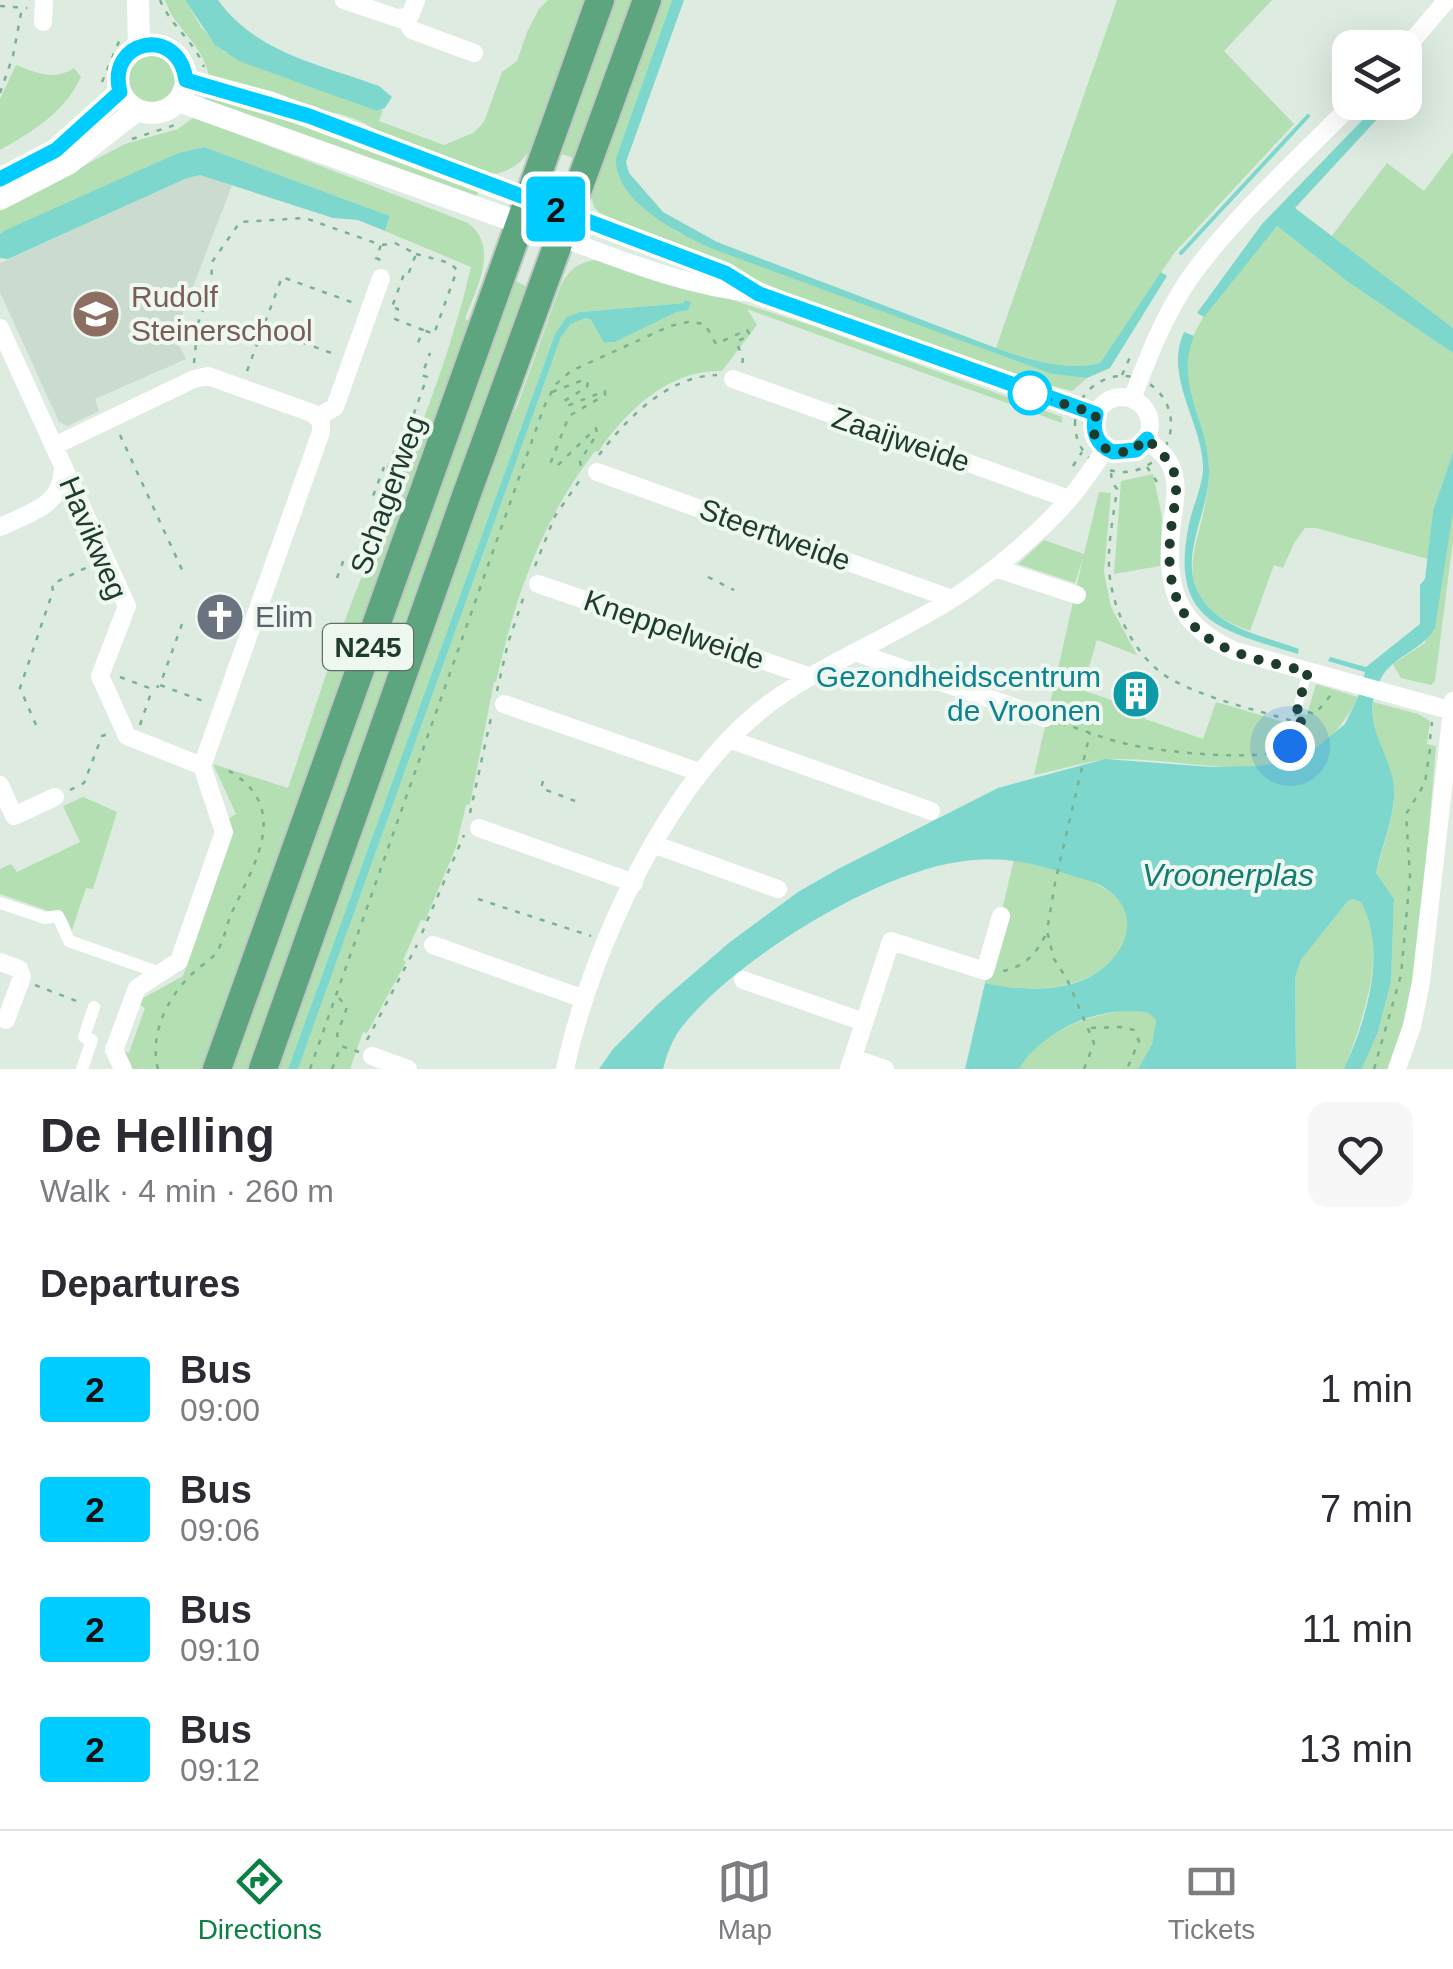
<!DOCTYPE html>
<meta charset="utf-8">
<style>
body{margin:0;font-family:Helvetica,sans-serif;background:#f7f7f7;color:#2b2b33;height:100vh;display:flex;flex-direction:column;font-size:38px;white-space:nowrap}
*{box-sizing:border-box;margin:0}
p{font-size:32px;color:#7c7c81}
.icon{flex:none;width:55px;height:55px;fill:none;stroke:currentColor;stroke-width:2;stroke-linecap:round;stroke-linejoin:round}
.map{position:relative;height:1069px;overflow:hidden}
.sheet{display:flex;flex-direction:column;background:#fff;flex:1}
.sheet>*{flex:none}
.badge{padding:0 20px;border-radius:8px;font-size:35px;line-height:65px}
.controls{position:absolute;left:1332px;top:30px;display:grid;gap:20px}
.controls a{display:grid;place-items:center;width:90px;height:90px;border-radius:20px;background:#fff;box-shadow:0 10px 40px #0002;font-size:50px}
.you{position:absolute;width:50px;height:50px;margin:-25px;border:8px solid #fff;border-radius:50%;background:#1a73e8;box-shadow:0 0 0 15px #1a73e833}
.map>.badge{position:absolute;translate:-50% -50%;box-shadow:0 0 0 5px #fff}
h2{padding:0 40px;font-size:38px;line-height:90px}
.round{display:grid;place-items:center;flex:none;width:105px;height:105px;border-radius:20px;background:#f7f7f7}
.overview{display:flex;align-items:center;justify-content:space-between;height:170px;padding:0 40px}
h1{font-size:48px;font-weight:600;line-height:75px}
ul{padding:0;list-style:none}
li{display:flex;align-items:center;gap:30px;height:120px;padding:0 40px}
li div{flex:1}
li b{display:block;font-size:38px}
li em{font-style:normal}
li .badge{min-width:110px;font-weight:700;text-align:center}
.menu{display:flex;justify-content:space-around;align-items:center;height:140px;border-top:2px solid #e1e1e2;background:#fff;font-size:28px;color:#7c7c81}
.menu a{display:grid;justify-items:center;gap:5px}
.menu .on{color:#0b8043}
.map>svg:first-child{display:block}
.built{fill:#cbdbcf}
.green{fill:#b4dfb3}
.water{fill:#7ed7cc}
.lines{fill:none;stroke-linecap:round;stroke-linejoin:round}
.stream{stroke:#7ed7cc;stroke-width:4}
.primary-casing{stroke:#c0c8c4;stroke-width:32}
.path{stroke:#7ab291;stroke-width:2.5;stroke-dasharray:5 8;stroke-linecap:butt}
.service{stroke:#fff;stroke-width:9}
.pedestrian{stroke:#fff;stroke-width:12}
.minor{stroke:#fff;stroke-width:18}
.tertiary{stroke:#fff;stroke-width:22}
.primary{stroke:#5da57f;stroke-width:28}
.line-casing{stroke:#fff;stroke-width:22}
.line{stroke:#0cf;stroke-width:15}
.walk{stroke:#1d3c2b;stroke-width:10;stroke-dasharray:0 18}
.stop-dot{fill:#fff;stroke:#0cf;stroke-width:5}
.labels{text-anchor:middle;stroke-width:8;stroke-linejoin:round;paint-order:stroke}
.shield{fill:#eef7f0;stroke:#5c7466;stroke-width:2.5}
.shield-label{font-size:28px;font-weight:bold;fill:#1d3c2b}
.education-label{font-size:30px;fill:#785e54;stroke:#eef7f0;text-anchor:start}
.street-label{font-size:30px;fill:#1d3c2b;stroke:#eef7f0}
.worship-label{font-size:30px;fill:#5b616d;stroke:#eef7f0;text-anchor:start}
.culture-label{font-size:30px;fill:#0d838f;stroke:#eef7f0;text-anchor:end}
.water-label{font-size:32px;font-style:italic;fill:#127d72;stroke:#eef7f0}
</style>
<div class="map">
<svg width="1453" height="1069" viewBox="0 0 1453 1069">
<rect width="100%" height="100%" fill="#ddebe1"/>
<path class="built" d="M 200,175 L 232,185 L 174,336 L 186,359 L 95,399 L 99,411 L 68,426 L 59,422 L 0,292 L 0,263 L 185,179 Z"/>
<path class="green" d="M 165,0 L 185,0 L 201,27 L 224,52 L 377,111 L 383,110 L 379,121 L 444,145 L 473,133 L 484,122 L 502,72 L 517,61 L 527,32 L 539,9 L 548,0 L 586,0 L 532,147 C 522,163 511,171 493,174 L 386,138 C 367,120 335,110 309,110 L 209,77 C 204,44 174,29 165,0 Z
M 613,0 L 634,0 L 582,161 L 562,154 L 597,39 Z
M 656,0 L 672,0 L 616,158 L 618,175 L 628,189 L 650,213 L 679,233 L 1052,374 L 1087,378 L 1072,391 L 1006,374 L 832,312 L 600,213 L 594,207 L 589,189 Z
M 1117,0 L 1272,0 L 1224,51 L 1294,124 L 1175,252 L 1100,363 C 1068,372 1027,359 996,348 Z
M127 79a24 24 0 1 1 48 0a24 24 0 1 1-48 0Z
M 16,65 C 36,73 55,81 74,68 L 81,77 C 64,113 33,131 0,150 L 0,99 Z
M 207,91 L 479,189 L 475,202 L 203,103 Z
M 194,117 L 468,223 C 500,247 476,289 465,319 L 476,324 L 414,498 L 384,561 L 208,1069 L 128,1069 L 119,1050 L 129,1053 L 145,1008 L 136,1002 L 183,976 L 229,839 L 228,819 L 236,814 L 213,764 L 288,788 C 313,716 335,642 364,571 C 403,472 447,370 471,267 L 385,231 L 390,216 L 204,147 L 178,153 L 0,234 L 0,210 L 125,144 L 178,129 Z
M 1453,152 L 1453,328 L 1331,237 L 1387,163 L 1424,191 Z
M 1277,226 L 1348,282 L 1453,353 L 1453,452 L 1433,511 L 1428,559 L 1316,528 L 1305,528 L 1294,543 L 1283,568 L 1274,565 L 1250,631 C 1151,596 1210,537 1209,470 C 1209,432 1177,386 1188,350 C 1203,304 1246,263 1277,226 Z
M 606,259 L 813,326 L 1062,417 L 1062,423 L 747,309 L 757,325 L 722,371 C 669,369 626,411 598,452 L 595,451 C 541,522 516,594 496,682 L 494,682 L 470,804 L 466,805 L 456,847 L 425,921 L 421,920 L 403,960 L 406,962 L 367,1033 L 363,1032 L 350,1069 L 298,1069 L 561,337 L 571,324 L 586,318 L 591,320 L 604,343 L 615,342 L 677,312 L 688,310 L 684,303 L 581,312 L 555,334 L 288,1069 L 272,1069 L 484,477 L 518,404 L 560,287 C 570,266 583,260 606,259 Z
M 509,278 L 528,287 L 252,1069 L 227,1069 Z
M 1153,474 L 1162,517 L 1160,566 L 1114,574 L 1121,481 Z
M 1099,492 L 1111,493 L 1104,572 L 1111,607 L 1137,655 L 1097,640 L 1082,690 L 1146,712 L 1145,719 L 1203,739 L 1216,702 L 1294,725 L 1298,714 L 1307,715 L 1316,684 L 1358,697 C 1307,802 1208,758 1117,759 C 1090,759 1062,770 1034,775 L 1083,558 L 1075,583 L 1018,564 L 1044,540 L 1084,554 Z
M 1453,512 L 1453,540 L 1435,681 L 1431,685 L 1401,678 L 1393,664 L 1425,643 Z
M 1373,702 L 1418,714 L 1430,721 L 1427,744 L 1436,746 L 1417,972 L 1391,1069 L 1362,1069 L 1378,1032 L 1391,982 L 1394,899 L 1376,874 C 1381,854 1395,813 1394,795 C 1393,761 1369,735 1373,702 Z
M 83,797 L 117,812 L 93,889 L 86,888 L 72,930 L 66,917 L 0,894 L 0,869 L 11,864 L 17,872 L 80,842 L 63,806 Z
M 1014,859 C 1048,867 1097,875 1120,901 C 1129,911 1131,925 1126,937 C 1107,992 1032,994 985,983 Z
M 1353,899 L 1361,901 C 1389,953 1363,1015 1346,1066 L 1344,1069 L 1296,1069 L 1295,976 L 1301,960 L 1347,902 Z
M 1130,1010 L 1150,1013 L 1156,1020 L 1152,1044 L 1138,1069 L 1019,1069 C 1041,1031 1088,1015 1130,1010 Z"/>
<path class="water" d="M 185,0 L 218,0 C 256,53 320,64 379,86 L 392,97 L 385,108 L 377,111 L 239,61 L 215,45 Z
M 672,0 L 684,0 L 626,162 L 629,173 L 663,212 L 717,242 L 996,348 C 1027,359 1068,372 1100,363 L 1161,272 L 1167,276 L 1110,368 L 1087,378 L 1052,374 L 713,249 C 680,234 614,202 616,158 Z
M 1379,103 L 1392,103 L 1295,208 L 1453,328 L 1453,353 L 1348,282 L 1277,226 L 1204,317 L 1197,313 L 1262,224 Z
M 204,147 L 390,216 L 385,231 L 358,220 L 333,218 L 200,175 L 185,179 L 8,259 L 0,258 L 0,234 L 6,230 L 178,153 Z
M 685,300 L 691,302 L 688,310 L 677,312 L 615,342 L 604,343 L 591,320 L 586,318 L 571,324 L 561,337 L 298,1069 L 288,1069 L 555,334 L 567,317 L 581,312 L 684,303 Z
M 1184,332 L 1194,336 C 1174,385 1208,420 1209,469 C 1211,513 1173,561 1204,602 C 1226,630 1267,637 1299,649 L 1298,654 C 1220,630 1169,622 1189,524 C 1193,505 1204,484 1203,464 C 1200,419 1164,376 1184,332 Z
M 1453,452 L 1453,512 L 1435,628 C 1422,651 1392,656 1380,680 C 1356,728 1397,754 1394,798 C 1392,823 1381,850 1376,873 L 1394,899 L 1391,982 L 1378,1032 L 1362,1069 L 1344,1069 C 1366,1021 1388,951 1361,902 L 1353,899 L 1347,902 L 1301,960 L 1295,977 L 1296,1069 L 1138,1069 L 1152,1044 L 1156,1020 L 1149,1013 C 1104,1003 1042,1030 1019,1069 L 965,1069 L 985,983 C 1016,990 1053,992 1083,980 C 1122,964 1148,916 1105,888 C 1095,881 1081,879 1070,875 C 1031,862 999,855 958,862 C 874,874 733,961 681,1028 C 672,1040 667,1054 663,1069 L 599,1069 L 613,1049 L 658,1004 L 730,942 L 798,892 L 840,868 L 998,788 L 1105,759 L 1212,767 L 1258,766 L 1293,761 L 1313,750 L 1345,724 L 1358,697 L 1365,672 L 1328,661 L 1330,657 L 1366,667 L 1420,624 L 1420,585 L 1425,579 L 1433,511 Z"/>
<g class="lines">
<path class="stream" d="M 1181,253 L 1308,116"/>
<g class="primary-casing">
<path id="primary" d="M 217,1069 L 600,0
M 263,1069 L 466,496 L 647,0"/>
</g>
<path class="path" d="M 160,0 C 171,26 194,41 204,67
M 0,6 L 27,8
M 102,82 L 120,39
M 0,93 L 13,56 L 22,8
M 132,139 L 181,123
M 382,245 L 395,243 L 416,254 L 408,275 L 404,274 L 392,307
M 416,254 L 450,263 L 457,270 L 434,334 L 423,330
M 395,308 L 398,309 L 395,319 L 423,330 L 416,348
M 265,329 L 337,355
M 194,363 L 198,323 L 211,291 L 212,262 L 240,222 L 305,218 L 381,245 L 376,258 L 385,262
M 247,371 L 282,277 L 354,303
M 1122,375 L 1131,355
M1075 424a48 48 0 1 1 96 0a48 48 0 1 1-96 0Z
M 552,392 L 583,380 L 588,382 L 587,387 L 564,401 L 567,406 L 605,391 L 605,395 L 569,416 L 551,462 L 557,466 L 596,428 L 597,434 L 580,461 L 581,468
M 120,435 L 184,574
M 599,455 C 627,418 668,376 717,375
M 1073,466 L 1082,452
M 1147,467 L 1159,485
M 388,468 L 395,450 L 400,452 L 427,377 L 422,375 L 430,353
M 1111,473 L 1112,482 L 1117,489 C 1114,514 1108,540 1109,566 C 1110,606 1134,657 1169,678 C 1206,699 1253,709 1293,721 L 1296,713
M 535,566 L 555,516 L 582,477
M 708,577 L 734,590
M 337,578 L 344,559 L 350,561 L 353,554 L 365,551 L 378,530 L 387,501 L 373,496 L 384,467
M 182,624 L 160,685 L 206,702
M 120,677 L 152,689 L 159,686
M 497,691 L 508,643 L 525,593
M 1308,712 L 1315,714 L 1331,695
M 1061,723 C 1083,730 1105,739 1127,744 C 1156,751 1267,764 1289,747 C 1299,739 1301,723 1304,712
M 36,725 L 20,688 L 53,591 L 52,584 L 90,566
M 140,725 L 152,690
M 1430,739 L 1432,722
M 543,781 L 541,788 L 575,801
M 70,790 L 84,783 L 102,736 L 108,734
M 470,813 L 492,713
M 478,899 L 591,936
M 422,933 L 464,835
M 1003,971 C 1026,966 1037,953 1047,932
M 35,985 L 79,1002
M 339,998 L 347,1007 L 337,1035 L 340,1044
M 1091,1028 L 1120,1027 L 1134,1030 L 1139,1041 L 1127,1069
M 367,1040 L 417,945
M 158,1069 C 149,1035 167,997 193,973 C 200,966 210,961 216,953 C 225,940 226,924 233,910 C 258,857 292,803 222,767
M 310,1069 L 544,407 L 555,385 L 571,371 L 670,326 L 688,322 L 705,324 L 716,344 L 747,330 L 750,335 L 736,342 L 743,357 L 742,367
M 332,1069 L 341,1046 L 359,1052
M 1084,1069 L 1094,1043 L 1067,979 L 1054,959 L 1047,931 L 1055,883 L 1090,733
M 1374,1069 L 1401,975 L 1410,876 L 1406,814 L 1425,783 L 1431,742"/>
<path class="service" d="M 1299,702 L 1308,672"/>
<path class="pedestrian" d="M 0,903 L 45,918 L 58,916 L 69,941 L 160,973
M 82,1069 L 92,1040 L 84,1037 L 94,1007"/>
<path class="minor" d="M 344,0 L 400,19 L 411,14 L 416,0
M 405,19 L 412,30 L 474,53
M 43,22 L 44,0
M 1405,49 L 1447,0
M 570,215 L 725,273 L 759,294 L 1096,415
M 562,238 C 624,261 688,287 754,293
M 0,328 L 127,606 L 100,676 L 123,727 L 127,736 L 202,766 L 224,832 L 179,961 L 137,988 L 114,1050 L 123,1069
M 733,379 L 1069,499
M1094 425a28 28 0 1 1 56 0a28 28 0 1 1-56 0Z
M 1132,399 C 1148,357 1164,316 1189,279 C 1234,216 1300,158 1354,102
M 318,417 L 335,407 L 381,278
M 1147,439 C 1156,448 1168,456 1172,469 C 1179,486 1174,506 1172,523 C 1164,585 1175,625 1235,651 L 1453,711
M 54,446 L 194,379 L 208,376 L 312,413 L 321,421 L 321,432 L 202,766
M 597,472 L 952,599
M 0,527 C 29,513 62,506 63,469
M 995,568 L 1077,595
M 538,584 L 811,677
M 855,652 L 1045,718
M 504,704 L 699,772
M 729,739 L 931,811
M 0,785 L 14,816 L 55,797
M 479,828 L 634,883
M 653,844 L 778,889
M 433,945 L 584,999
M 0,962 L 19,969 L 22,977 L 6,1020
M 743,980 L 864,1022
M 372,1056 L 408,1069
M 853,1058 L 885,1069
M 565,1069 C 591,948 669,778 770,703 C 827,661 895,636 955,597 C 992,573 1041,532 1070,498 C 1083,483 1094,465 1106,449
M 849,1069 L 891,941 L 985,971 L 1001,916
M 1397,1069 L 1412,1026 L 1421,982 L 1453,701"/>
<path class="tertiary" d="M 138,0 L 139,47
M118 79a34 34 0 1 1 68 0a34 34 0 1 1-68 0Z
M 186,80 L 272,103 L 570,215
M 178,101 L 562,238
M 0,179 L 55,150 L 120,92
M 0,199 L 68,164 L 137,110"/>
<use href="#primary" class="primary"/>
</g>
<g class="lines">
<g class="line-casing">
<path id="line" d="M 0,179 L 56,150 L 120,92 C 106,40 178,24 186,80 L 309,116 L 725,273 L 759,294 L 1096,414 C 1091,432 1097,445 1113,452 L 1136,450 L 1147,439"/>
</g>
<use href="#line" class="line"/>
<path class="walk" d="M 1030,393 L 1096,414 L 1094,434 L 1106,449 L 1129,453 L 1147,439 C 1158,450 1171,460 1175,476 C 1178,491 1174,508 1172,522 C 1166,564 1168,608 1205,636 C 1233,657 1275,663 1308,672 L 1297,709 L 1304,711 L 1297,735 L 1290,746"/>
</g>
<defs>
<g id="school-disc" transform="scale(2.5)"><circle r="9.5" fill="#8d6e63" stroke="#eef7f0"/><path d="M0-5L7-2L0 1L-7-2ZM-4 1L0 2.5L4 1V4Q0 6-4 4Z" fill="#fff"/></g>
<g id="church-disc" transform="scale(2.5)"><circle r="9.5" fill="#6b7280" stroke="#eef7f0"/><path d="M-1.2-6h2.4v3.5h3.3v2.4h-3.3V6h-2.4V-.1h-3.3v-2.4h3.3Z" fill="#fff"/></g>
<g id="building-disc" transform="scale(2.5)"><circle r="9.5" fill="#0f9aa8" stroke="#eef7f0"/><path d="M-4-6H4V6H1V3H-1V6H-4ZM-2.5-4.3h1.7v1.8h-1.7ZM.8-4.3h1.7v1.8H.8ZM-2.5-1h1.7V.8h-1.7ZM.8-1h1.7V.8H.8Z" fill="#fff"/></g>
</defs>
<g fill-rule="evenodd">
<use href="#school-disc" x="96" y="314"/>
<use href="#church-disc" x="220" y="617"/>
<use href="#building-disc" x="1136" y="694"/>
</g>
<circle class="stop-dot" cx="1030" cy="393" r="20"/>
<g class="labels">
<rect class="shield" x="323" y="624" width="90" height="46" rx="8"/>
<g class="shield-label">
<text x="368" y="657">N245</text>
</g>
<g class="education-label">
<text x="131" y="307">Rudolf<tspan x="131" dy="34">Steinerschool</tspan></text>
</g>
<g class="street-label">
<text transform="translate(901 440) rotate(19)" y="10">Zaaijweide</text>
<text transform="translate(388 495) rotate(-70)" y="10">Schagerweg</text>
<text transform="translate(775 535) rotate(20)" y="10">Steertweide</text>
<text transform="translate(93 538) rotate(67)" y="10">Havikweg</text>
<text transform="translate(674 630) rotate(19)" y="10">Kneppelweide</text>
</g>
<g class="worship-label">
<text x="255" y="627">Elim</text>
</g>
<g class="culture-label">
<text x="1101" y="687">Gezondheidscentrum<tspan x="1101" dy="34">de Vroonen</tspan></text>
</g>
<g class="water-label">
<text x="1228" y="886">Vroonerplas</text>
</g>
</g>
</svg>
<div class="controls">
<a><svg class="icon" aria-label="layers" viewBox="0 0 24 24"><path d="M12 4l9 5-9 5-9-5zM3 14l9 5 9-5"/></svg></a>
</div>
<div class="you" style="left:1290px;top:746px"></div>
<b class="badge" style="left:556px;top:209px;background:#0cf;color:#111">2</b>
</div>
<section class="sheet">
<div class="overview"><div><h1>De Helling</h1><p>Walk · 4 min · 260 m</p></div><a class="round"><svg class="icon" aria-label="heart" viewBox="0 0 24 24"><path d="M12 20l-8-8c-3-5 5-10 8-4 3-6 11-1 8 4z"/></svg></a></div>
<h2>Departures</h2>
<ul>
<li><span class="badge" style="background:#0cf;color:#111">2</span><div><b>Bus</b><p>09:00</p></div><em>1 min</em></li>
<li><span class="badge" style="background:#0cf;color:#111">2</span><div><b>Bus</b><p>09:06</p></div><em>7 min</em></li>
<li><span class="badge" style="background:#0cf;color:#111">2</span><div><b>Bus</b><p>09:10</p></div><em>11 min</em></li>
<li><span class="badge" style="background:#0cf;color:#111">2</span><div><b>Bus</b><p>09:12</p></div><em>13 min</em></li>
</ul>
</section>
<nav class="menu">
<a class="on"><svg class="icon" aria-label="directions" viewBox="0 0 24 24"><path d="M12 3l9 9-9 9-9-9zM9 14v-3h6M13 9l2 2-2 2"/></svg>Directions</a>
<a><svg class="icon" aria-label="map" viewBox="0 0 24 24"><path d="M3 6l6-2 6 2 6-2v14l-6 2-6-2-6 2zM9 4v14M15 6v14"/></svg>Map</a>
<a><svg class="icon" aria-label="tickets" viewBox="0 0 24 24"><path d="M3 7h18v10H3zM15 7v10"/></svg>Tickets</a>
</nav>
